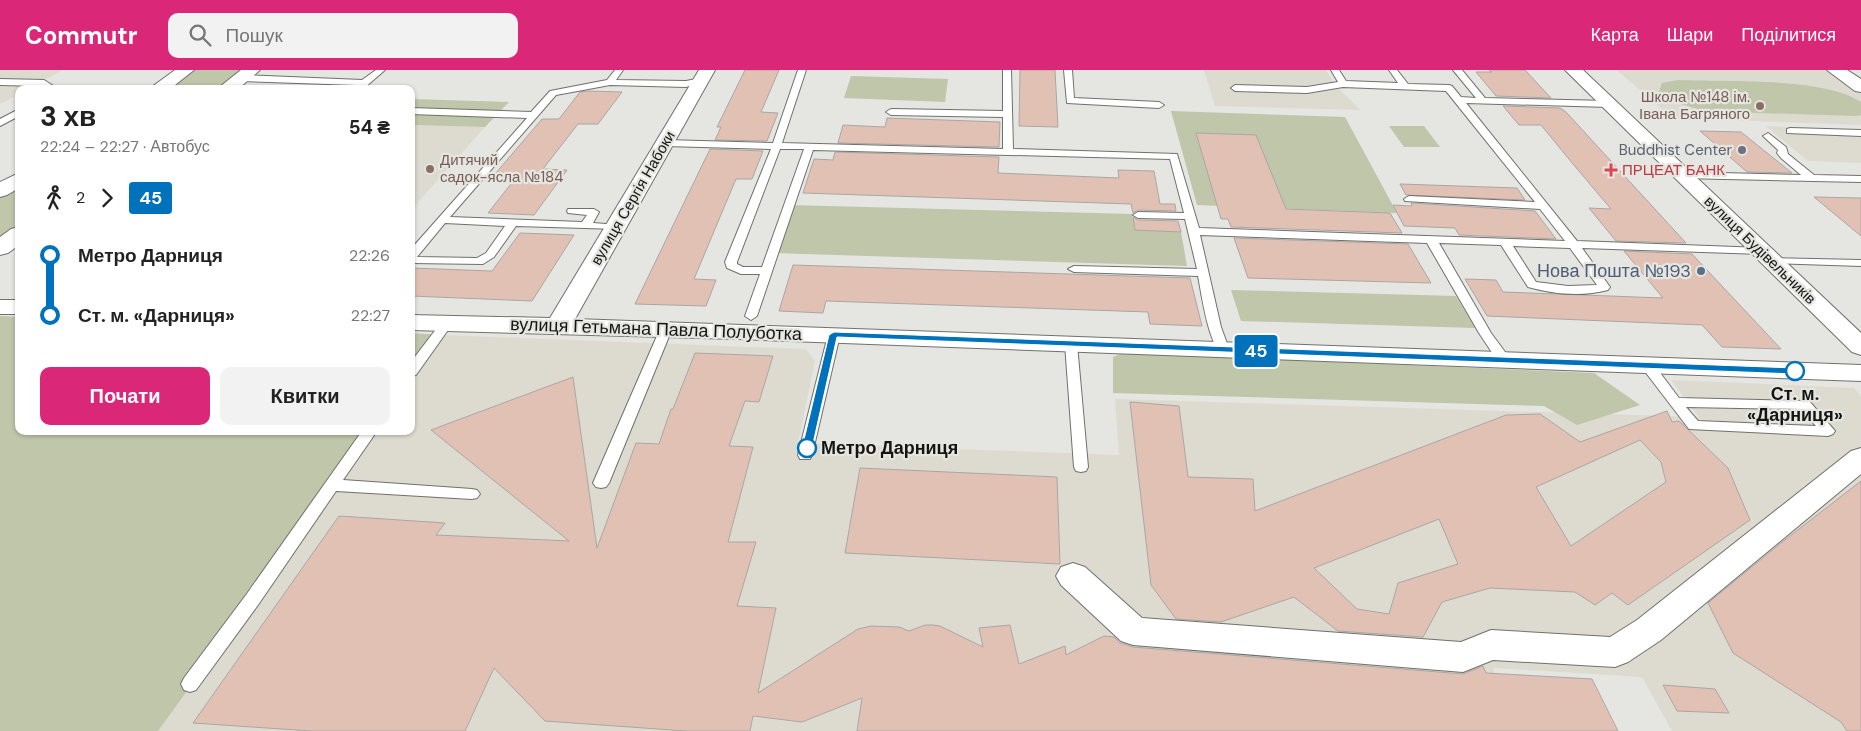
<!DOCTYPE html>
<html lang="uk">
<meta charset="utf-8">
<style>
body{margin:0;font-family:"DM Sans",sans-serif;background:#f2f2f2;color:#222;height:100vh;display:flex;flex-direction:column;font-size:19px;white-space:nowrap}
*{box-sizing:border-box;margin:0}
p{font-size:16px;color:#767676}
.icon{flex:none;width:28px;height:28px;fill:none;stroke:currentColor;stroke-width:2;stroke-linecap:round;stroke-linejoin:round}
.map{position:relative;flex:1;overflow:hidden}
.sheet{position:absolute;left:15px;top:15px;width:400px;height:350px;display:flex;flex-direction:column;background:#fff;border-radius:10px;box-shadow:0 1px 4px #0004}
.sheet>*{flex:none}
.badge{padding:0 10px;border-radius:4px;font-size:18px;line-height:32px}
.map>.badge{position:absolute;translate:-50% -50%;box-shadow:0 0 0 2px #fff}
.legs{display:flex;align-items:center;gap:8px;height:55px;padding:0 25px;font-size:16px}
.legs p{margin-inline-start:auto}
.overview{display:flex;align-items:center;justify-content:space-between;height:85px;padding:0 25px}
h1{font-size:28px;font-weight:700;line-height:38px}
.primary-button{display:flex;gap:10px;margin-top:auto;padding:10px 25px}
.primary-button a{flex:1;height:58px;border-radius:10px;background:#db2777;color:#fff;font-size:20px;font-weight:700;line-height:58px;text-align:center}
.primary-button a+a{background:#f2f2f2;color:#222}
ul{padding:0 25px;list-style:none}
li{display:flex;align-items:center;gap:18px;height:60px;font-size:19px}
li i{display:grid;place-items:center;width:8px;height:100%;margin:0 6px;background:currentColor}
li i::after{content:'';width:12px;height:12px;margin:-6px;border:4px solid;border-radius:50%;background:#fff}
li p{margin-inline-start:auto}
li:first-child i{background:linear-gradient(#0000 50%,currentColor 0)}
li:last-child i{background:linear-gradient(currentColor 50%,#0000 0)}
header{display:flex;align-items:center;gap:30px;box-sizing:border-box;height:70px;padding:0 25px;background:#db2777;color:#fff}
header strong{font-size:24px}
nav{display:flex;gap:28px;margin-inline-start:auto;font-size:18px}
.search{width:350px;height:45px;background:#f2f2f2;display:flex;align-items:center;gap:12px;box-sizing:border-box;padding:0 18px;border-radius:10px;color:#767676;font-size:19px}
.map>svg:first-child{display:block}
.built{fill:#dddbcf}
.green{fill:#bfc6aa}
.building{fill:#e2c1b5;stroke:#aaa6a5;fill-rule:evenodd}
.lines{fill:none;stroke-linecap:round;stroke-linejoin:round}
.lane-casing{stroke:#70706c;stroke-width:2}
.street-casing{stroke:#70706c;stroke-width:2}
.secondary-casing{stroke:#70706c;stroke-width:2}
.lane{fill:#fff;fill-rule:evenodd}
.street{fill:#fff;fill-rule:evenodd}
.secondary{fill:#fff;fill-rule:evenodd}
.line-1{fill:#0072bc;stroke:#fff}
.education-dot{fill:#8d6e63;stroke:#e5e5e1;stroke-width:2}
.worship-dot{fill:#6b7280;stroke:#e5e5e1;stroke-width:2}
.health-dot{fill:#e0444e;stroke:#e5e5e1;stroke-width:2}
.service-dot{fill:#5c6f8a;stroke:#e5e5e1;stroke-width:2}
.stop-1-dot{fill:#fff;stroke:#0072bc;stroke-width:2.5}
.labels{text-anchor:middle;stroke-width:4.5;stroke-linejoin:round;paint-order:stroke}
.far-education-label{font-size:15px;fill:#785e54;stroke:#e5e5e1;text-anchor:end}
.far-worship-label{font-size:15px;fill:#5b616d;stroke:#e5e5e1;text-anchor:end}
.far-health-label{font-size:15px;fill:#be3a42;stroke:#e5e5e1;text-anchor:start}
.far-street-label{font-size:15px;fill:#151513;stroke:#e5e5e1}
.service-label{font-size:18px;fill:#4e5e75;stroke:#e5e5e1;text-anchor:end}
.street-label{font-size:18px;fill:#151513;stroke:#e5e5e1}
.stop-label{font-size:18px;font-weight:bold;fill:#151513;stroke:#e5e5e1}
</style>
<header>
<strong>Commutr</strong>
<div class="search"><svg class="icon" aria-label="search" viewBox="0 0 24 24"><circle cx="10" cy="10" r="6"/><path d="M15 15l6 6"/></svg>Пошук</div>
<nav><a>Карта</a><a>Шари</a><a>Поділитися</a></nav>
</header>
<div class="map">
<svg width="1861" height="661" viewBox="0 0 1861 661">
<rect width="100%" height="100%" fill="#e5e5e1"/>
<path class="built" d="M 0,0 L 63,0 L 28,19 L 19,19 L 19,24 L 0,34 Z
M 1204,0 L 1326,0 L 1335,15 L 1360,40 L 1215,36 Z
M 1617,0 L 1825,0 L 1861,24 L 1861,55 L 1672,48 Z
M 411,55 L 485,57 L 411,140 Z
M 1766,56 L 1861,60 L 1861,93 L 1808,91 Z
M 443,265 L 806,279 L 815,291 L 798,373 L 1119,385 L 1115,329 L 1699,347 L 1671,310 L 1854,318 L 1861,326 L 1861,661 L 1672,661 L 1642,607 L 1493,598 L 1515,661 L 157,661 L 374,361 L 411,361 L 411,309 Z"/>
<path class="green" d="M 195,0 L 242,0 L 215,19 L 166,19 Z
M 851,6 L 948,9 L 945,32 L 844,28 Z
M 1678,10 C 1724,12 1825,7 1861,32 L 1861,45 L 1856,46 L 1728,42 L 1701,40 L 1675,32 L 1659,21 L 1662,13 Z
M 411,29 L 509,32 L 485,57 L 411,55 Z
M 1171,41 L 1345,47 L 1397,143 L 1197,135 Z
M 1389,56 L 1424,56 L 1440,77 L 1404,77 Z
M 19,115 L 19,157 L 0,170 L 0,127 Z
M 789,135 L 1132,144 L 1135,160 L 1181,162 L 1187,196 L 773,183 Z
M 1231,220 L 1456,226 L 1475,258 L 1241,251 Z
M 0,246 L 19,247 L 19,361 L 375,361 L 158,661 L 0,661 Z
M 411,263 L 443,265 L 411,310 Z
M 1122,283 L 1594,303 L 1640,335 L 1577,355 L 1544,336 L 1113,323 L 1113,287 Z"/>
<path class="building" d="M 745,0 L 779,0 L 761,42 L 778,43 L 767,71 L 715,70 L 721,57 L 717,57 Z
M 1020,0 L 1055,0 L 1058,57 L 1019,56 Z
M 1489,0 L 1525,0 L 1551,28 L 1496,26 L 1476,2 L 1492,2 Z
M 588,21 L 622,22 L 598,54 L 578,54 L 543,99 L 567,100 L 534,145 L 488,143 L 518,105 L 495,104 L 542,49 L 559,49 L 580,22 Z
M 1503,36 L 1560,38 L 1566,42 L 1686,173 L 1616,171 L 1589,138 L 1611,139 L 1573,94 L 1541,55 L 1519,55 Z
M 887,48 L 1000,52 L 999,77 L 838,73 L 843,55 L 885,57 Z
M 1700,61 L 1741,62 L 1792,103 L 1747,102 Z
M 1196,63 L 1256,65 L 1286,139 L 1390,143 L 1402,163 L 1231,157 L 1228,149 L 1221,149 Z
M 710,79 L 763,81 L 752,109 L 736,109 L 694,209 L 716,210 L 706,236 L 635,234 Z
M 835,82 L 999,87 L 998,103 L 1119,108 L 1118,100 L 1154,101 L 1160,134 L 1175,134 L 1176,141 L 1138,140 L 1133,143 L 1131,134 L 803,123 L 814,89 L 833,90 Z
M 1400,114 L 1517,118 L 1525,130 L 1406,125 Z
M 1814,127 L 1861,128 L 1861,166 Z
M 1411,133 L 1535,141 L 1556,169 L 1459,165 L 1455,158 L 1404,156 L 1393,135 L 1412,136 Z
M 1133,147 L 1138,150 L 1178,151 L 1181,162 L 1135,160 Z
M 520,163 L 574,165 L 532,231 L 411,226 L 411,198 L 492,201 Z
M 1234,168 L 1408,174 L 1431,213 L 1248,208 Z
M 1624,181 L 1692,184 L 1781,279 L 1722,277 L 1702,255 L 1487,246 L 1465,209 L 1496,210 L 1503,222 L 1663,228 Z
M 793,195 L 1190,208 L 1202,256 L 1150,254 L 1148,242 L 826,231 L 823,243 L 779,241 Z
M 695,283 L 773,286 L 759,332 L 745,331 L 729,376 L 753,377 L 728,472 L 756,472 L 737,536 L 776,538 L 758,623 L 858,559 L 871,556 L 899,557 L 909,561 L 925,555 L 933,555 L 940,556 L 983,577 L 979,558 L 1010,555 L 1019,594 L 1065,576 L 1066,585 L 1104,566 L 1114,567 L 1120,573 L 1133,577 L 1463,604 L 1483,596 L 1486,603 L 1592,609 L 1618,661 L 857,661 L 862,628 L 802,652 L 753,646 L 750,661 L 686,661 L 545,651 L 494,598 L 465,661 L 311,661 L 193,653 L 339,446 L 445,453 L 436,465 L 569,471 L 431,360 L 573,307 L 597,478 L 636,373 L 659,374 L 671,339 L 673,339 Z
M 1130,332 L 1179,336 L 1188,407 L 1253,409 L 1255,441 L 1506,345 L 1540,344 L 1580,372 L 1667,341 L 1672,352 L 1679,351 L 1728,398 L 1750,450 L 1628,535 L 1612,523 L 1595,535 L 1575,522 L 1490,518 L 1442,532 L 1423,567 L 1338,561 L 1294,527 L 1221,552 L 1176,549 L 1151,515 ZM 1640,370 L 1661,392 L 1666,412 L 1571,476 L 1536,417 ZM 1439,449 L 1458,494 L 1398,513 L 1389,544 L 1357,539 L 1314,498 Z
M 860,398 L 1057,407 L 1060,494 L 845,483 Z
M 1861,411 L 1861,661 L 1847,661 L 1841,652 L 1733,583 L 1708,533 L 1781,473 Z
M 1663,615 L 1715,619 L 1729,643 L 1677,641 Z"/>
<g class="lines">
<g class="lane-casing">
<path id="lane" d="M 376,0 L 385,0 L 363,19 L 354,19 L 356,15 L 241,11 L 237,8 L 241,5 L 362,10 Z
M 615,0 L 623,0 L 616,10 L 686,11 L 701,8 L 705,11 L 686,17 L 610,15 L 556,25 L 450,147 L 582,152 L 587,145 L 568,143 L 567,141 L 568,139 L 594,139 L 599,142 L 593,153 L 619,155 L 620,157 L 619,159 L 516,156 L 494,187 L 483,194 L 411,193 L 411,179 L 527,48 L 411,44 L 411,38 L 531,42 L 550,21 L 607,10 ZM 445,153 L 505,156 L 486,183 L 477,188 L 417,187 Z
M 798,0 L 806,0 L 782,73 L 1003,79 L 1003,47 L 891,45 L 886,42 L 891,39 L 1003,41 L 1003,0 L 1011,0 L 1013,79 L 1177,84 L 1199,158 L 1565,171 L 1540,139 L 1405,131 L 1404,129 L 1409,126 L 1535,132 L 1446,21 L 1343,17 L 1307,23 L 1235,21 L 1231,18 L 1235,15 L 1307,17 L 1338,12 L 1331,0 L 1339,0 L 1346,11 L 1398,13 L 1389,0 L 1397,0 L 1408,14 L 1449,15 L 1452,16 L 1461,27 L 1476,28 L 1453,0 L 1462,0 L 1485,28 L 1609,31 L 1614,34 L 1609,37 L 1466,33 L 1577,171 L 1762,178 L 1768,181 L 1762,184 L 1582,178 L 1610,217 L 1608,220 C 1582,227 1553,224 1528,217 L 1501,175 L 1439,173 L 1491,263 L 1511,290 L 1504,294 L 1499,293 L 1479,263 L 1427,173 L 1200,165 L 1221,257 L 1229,279 L 1223,283 C 1209,279 1201,221 1198,206 L 1074,202 L 1068,199 L 1074,196 L 1197,199 L 1185,149 L 1138,148 L 1133,145 L 1138,142 L 1184,143 L 1170,89 L 813,80 L 757,246 L 751,250 L 745,246 L 760,204 L 741,204 L 727,198 L 725,192 L 771,79 L 665,76 L 660,73 L 665,70 L 773,73 ZM 780,79 L 804,79 L 762,197 L 743,197 L 737,194 L 737,192 ZM 1513,176 L 1570,178 L 1597,215 L 1568,216 L 1536,212 Z
M 1064,0 L 1072,0 L 1074,28 L 1159,32 L 1164,35 L 1159,38 L 1067,33 Z
M 0,9 L 44,10 L 58,19 L 47,19 L 42,16 L 0,15 Z
M 19,39 L 19,46 L 0,56 L 0,49 Z
M 1790,58 L 1861,60 L 1861,66 L 1787,63 L 1787,59 Z
M 1768,63 L 1786,77 L 1788,84 L 1814,105 L 1861,106 L 1861,112 L 1682,108 L 1677,105 L 1682,102 L 1801,105 L 1781,88 L 1777,83 L 1778,80 L 1763,66 Z
M 1772,188 L 1861,190 L 1861,196 L 1768,193 L 1766,191 Z
M 447,249 L 453,253 L 416,305 L 411,306 L 411,292 L 443,250 Z
M 666,255 L 672,259 L 609,413 L 606,417 L 601,418 L 596,417 L 593,413 L 660,259 Z
M 834,261 L 840,265 L 812,385 L 810,389 L 800,389 L 798,385 L 828,265 Z
M 1071,270 L 1077,274 L 1088,397 L 1086,401 L 1081,402 L 1076,401 L 1074,397 L 1065,274 Z
M 1647,291 L 1652,292 L 1679,328 L 1805,331 L 1810,332 L 1835,361 L 1833,364 L 1828,366 L 1689,359 L 1640,295 ZM 1686,337 L 1801,339 L 1816,356 L 1698,351 Z
M 362,361 L 377,361 L 343,410 L 472,419 L 477,420 L 480,424 L 477,428 L 472,429 L 336,421 L 258,535 L 196,620 L 190,622 L 184,620 L 181,614 L 184,608 L 246,525 Z"/>
</g>
<g class="street-casing">
<path id="street" d="M 175,0 L 194,0 L 170,19 L 149,19 Z
M 241,0 L 260,0 L 238,19 L 217,19 Z
M 699,0 L 715,0 L 575,249 L 1861,295 L 1861,311 L 738,269 L 411,260 L 411,245 L 550,248 Z
M 1827,0 L 1847,0 L 1861,9 L 1861,22 L 1855,21 Z
M 19,103 L 19,118 L 7,125 L 0,127 L 0,112 Z
M 19,157 L 19,175 L 8,183 L 0,185 L 0,167 L 11,159 Z
M 0,230 L 19,230 L 19,244 L 0,244 Z
M 1861,378 L 1861,404 L 1661,570 L 1628,592 L 1615,597 L 1493,590 L 1463,602 L 1133,575 L 1121,571 L 1061,515 L 1056,506 L 1061,497 L 1073,493 L 1085,497 L 1142,548 L 1461,572 L 1491,560 L 1610,567 L 1637,550 L 1851,381 Z"/>
</g>
<g class="secondary-casing">
<path id="secondary" d="M 1565,0 L 1583,0 L 1861,263 L 1861,285 L 1852,282 Z"/>
</g>
<use href="#lane" class="lane"/>
<use href="#street" class="street"/>
<use href="#secondary" class="secondary"/>
</g>
<path class="line-1" d="M 834,262 L 1795,298 L 1800,301 L 1795,304 L 837,267 L 812,378 L 807,381 L 802,378 L 829,265 Z"/>
<g class="education-dot">
<circle cx="1760" cy="36" r="5"/>
<circle cx="430" cy="99" r="5"/>
</g>
<circle class="worship-dot" cx="1742" cy="80" r="5"/>
<path class="health-dot" d="M1608.5 92.5h5v5h5v5h-5v5h-5v-5h-5v-5h5z"/>
<circle class="service-dot" cx="1701" cy="201" r="5"/>
<g class="stop-1-dot">
<circle cx="1795" cy="301" r="9"/>
<circle cx="807" cy="378" r="9"/>
</g>
<g class="labels">
<g class="far-education-label">
<text x="1750" y="32">Школа №148 ім.<tspan x="1750" dy="17">Івана Багряного</tspan></text>
<text x="440" y="95" text-anchor="start">Дитячий<tspan x="440" dy="17">садок-ясла №184</tspan></text>
</g>
<g class="far-worship-label">
<text x="1732" y="85">Buddhist Center</text>
</g>
<g class="far-health-label">
<text x="1622" y="105">ПРЦЕАТ БАНК</text>
</g>
<g class="far-street-label">
<text transform="translate(633 128) rotate(-60)" y="5">вулиця Сергія Набоки</text>
<text transform="translate(1760 180) rotate(44)" y="5">вулиця Будівельників</text>
</g>
<g class="service-label">
<text x="1691" y="207">Нова Пошта №193</text>
</g>
<g class="street-label">
<text transform="translate(656 259) rotate(2)" y="6">вулиця Гетьмана Павла Полуботка</text>
</g>
<g class="stop-label">
<text x="1795" y="330">Ст. м.<tspan x="1795" dy="21">«Дарниця»</tspan></text>
<text x="821" y="384" text-anchor="start">Метро Дарниця</text>
</g>
</g>
</svg>
<b class="badge" style="left:1256px;top:281px;background:#0072bc;color:#fff">45</b>
<section class="sheet">
<div class="overview"><div><h1>3 хв</h1><p>22:24 – 22:27 · Автобус</p></div><b>54 ₴</b></div>
<div class="legs"><svg class="icon" aria-label="walk" viewBox="0 0 24 24"><circle cx="13" cy="4" r="2"/><path d="M13 8l-2 6 4 7M11 14l-3 7M7 12l3-4h3l4 4"/></svg>2<svg class="icon" aria-label="forward" viewBox="0 0 24 24"><path d="M9 5l7 7-7 7"/></svg><b class="badge" style="background:#0072bc;color:#fff">45</b></div>
<ul>
<li><i style="color:#0072bc"></i><b>Метро Дарниця</b><p>22:26</p></li>
<li><i style="color:#0072bc"></i><b>Ст. м. «Дарниця»</b><p>22:27</p></li>
</ul>
<div class="primary-button"><a>Почати</a><a>Квитки</a></div>
</section>
</div>
